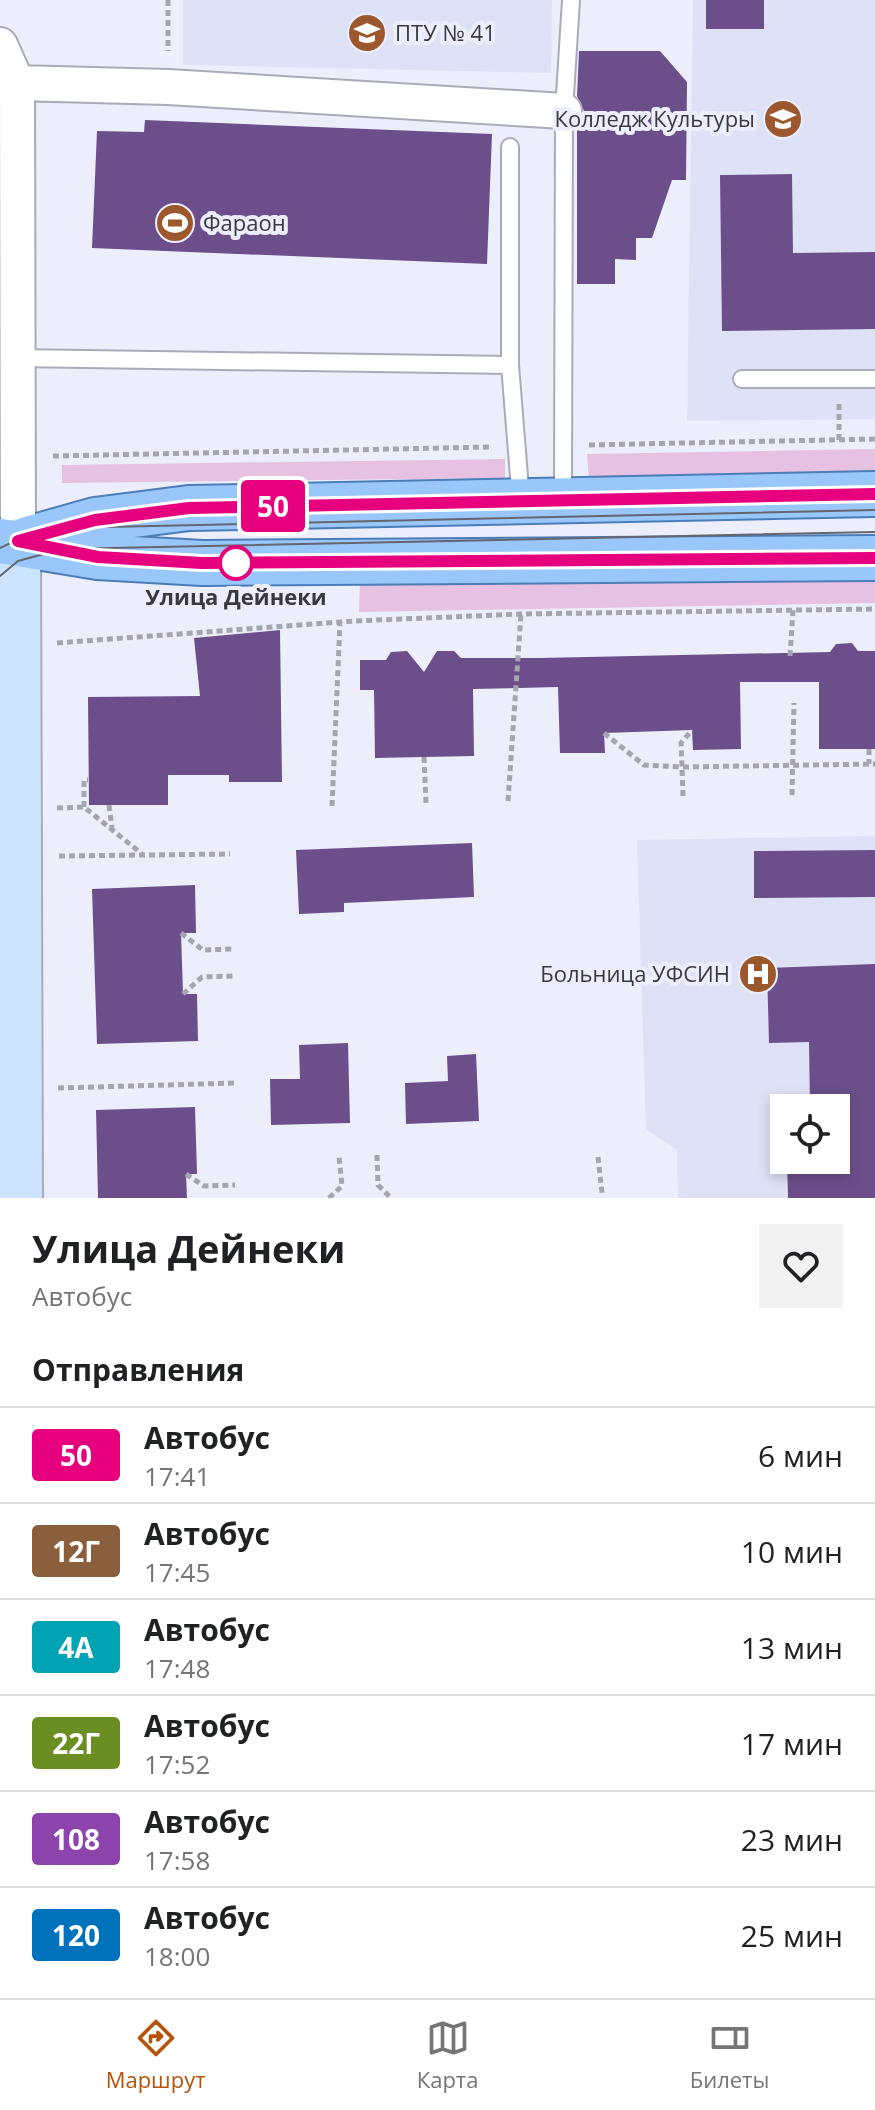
<!DOCTYPE html>
<html lang="ru">
<meta charset="utf-8">
<style>
body{margin:0;font-family:"Open Sans",sans-serif;background:#f2f2f2;color:#202124;height:100vh;display:flex;flex-direction:column;font-size:30px;white-space:nowrap}
*{box-sizing:border-box;margin:0}
p{font-size:26px;color:#757577}
.icon{flex:none;width:44px;height:44px;fill:none;stroke:currentColor;stroke-width:2;stroke-linecap:round;stroke-linejoin:round}
.map{position:relative;height:1198px;overflow:hidden}
.side{display:flex;flex-direction:column;background:#fff;flex:1}
.side>*{flex:none}
.badge{padding:0 16px;border-radius:6px;font-size:28px;line-height:52px}
.controls{position:absolute;left:770px;top:1094px;display:grid;gap:16px}
.controls a{display:grid;place-items:center;width:80px;height:80px;border-radius:0px;background:#fff;box-shadow:0 4px 12px #0003;font-size:40px}
.map>.badge{position:absolute;translate:-50% -50%;box-shadow:0 0 0 4px #fff}
h2{padding:0 32px;font-size:30px;line-height:72px}
.round{display:grid;place-items:center;flex:none;width:84px;height:84px;border-radius:0px;background:#f2f2f2}
.headline{display:flex;align-items:center;justify-content:space-between;height:136px;padding:0 32px}
h1{font-size:38px;font-weight:700;line-height:60px}
ul{padding:0;list-style:none}
li{display:flex;align-items:center;gap:24px;height:96px;padding:0 32px;border-top:2px solid #e0e0e0}
li div{flex:1}
li b{display:block;font-size:30px}
li em{font-style:normal}
li .badge{min-width:88px;font-weight:700;text-align:center}
.tab-bar{display:flex;justify-content:space-around;align-items:center;height:112px;border-top:2px solid #e0e0e0;background:#fff;font-size:22px;color:#757577}
.tab-bar a{display:grid;justify-items:center;gap:4px}
.tab-bar .current{color:#b45309}
.map>svg:first-child{display:block}
.built{fill:#dfe2f6;fill-rule:evenodd}
.green{fill:#e7c1e1}
.building{fill:#6c4f8a}
.lines{fill:none;stroke-linecap:round;stroke-linejoin:round}
.service-casing{stroke:#a9abb9;stroke-width:20}
.minor-casing{stroke:#a9abb9;stroke-width:38}
.secondary-casing{stroke:#a9abb9;stroke-width:48}
.primary-casing{stroke:#4b7db8;stroke-width:48}
.path{stroke:#a4a5b0;stroke-width:5;stroke-dasharray:6 4;stroke-linecap:butt}
.service{stroke:#fff;stroke-width:16}
.minor{stroke:#fff;stroke-width:34}
.secondary{stroke:#cce3fd;stroke-width:44}
.primary{stroke:#99c7fb;stroke-width:44}
.tram{stroke:#65656d;stroke-width:2}
.line-casing{stroke:#fff;stroke-width:18}
.line{stroke:#e6007e;stroke-width:12}
.stop-dot{fill:#fff;stroke:#e6007e;stroke-width:4}
.labels{text-anchor:middle;stroke-width:8;stroke-linejoin:round;paint-order:stroke}
.poi-label{font-size:22px;fill:#39393f;stroke:#eceefc;text-anchor:start}
.stop-label{font-size:22px;font-weight:bold;fill:#39393f;stroke:#eceefc}
</style>
<div class="map">
<svg width="875" height="1198" viewBox="0 0 875 1198">
<rect width="100%" height="100%" fill="#eceefc"/>
<path class="built" d="M 183,0 L 552,0 L 551,73 L 183,65 Z
M 693,0 L 875,0 L 875,419 L 687,421 Z
M 875,836 L 875,1198 L 678,1198 L 677,1150 L 646,1129 L 637,840 ZM 784,1108 L 836,1108 L 836,1160 L 784,1160 Z"/>
<path class="green" d="M 875,449 L 875,472 L 589,480 L 587,454 Z
M 505,459 L 505,478 L 62,483 L 62,465 Z
M 875,579 L 875,603 L 359,612 L 360,580 Z"/>
<path class="building" d="M 706,0 L 764,0 L 764,29 L 706,29 Z
M 579,51 L 660,51 L 687,82 L 686,180 L 672,180 L 652,238 L 636,238 L 636,260 L 615,259 L 615,284 L 577,284 L 577,126 L 584,111 L 577,96 Z
M 145,120 L 492,134 L 487,264 L 92,248 L 97,131 L 144,132 Z
M 792,174 L 793,253 L 875,252 L 875,329 L 722,331 L 720,175 Z
M 280,630 L 282,782 L 229,782 L 229,775 L 168,775 L 168,805 L 89,805 L 88,697 L 200,696 L 194,638 Z
M 852,643 L 858,651 L 875,651 L 875,749 L 819,749 L 819,682 L 740,682 L 741,749 L 693,750 L 692,730 L 604,733 L 605,753 L 560,753 L 558,687 L 473,689 L 474,756 L 375,758 L 374,690 L 360,690 L 360,660 L 386,660 L 391,652 L 407,651 L 424,672 L 437,651 L 454,651 L 461,658 L 540,658 L 830,652 L 836,644 Z
M 472,843 L 474,897 L 344,903 L 344,912 L 299,914 L 296,850 Z
M 875,850 L 875,897 L 754,898 L 754,851 Z
M 195,885 L 196,933 L 181,933 L 183,994 L 197,994 L 198,1041 L 97,1044 L 92,889 Z
M 875,964 L 875,1198 L 788,1198 L 787,1160 L 836,1160 L 836,1108 L 810,1108 L 809,1042 L 769,1043 L 767,968 Z
M 348,1043 L 350,1123 L 271,1125 L 270,1079 L 300,1079 L 299,1045 Z
M 476,1054 L 479,1121 L 406,1124 L 405,1083 L 448,1081 L 447,1056 Z
M 195,1107 L 197,1174 L 186,1174 L 187,1198 L 98,1198 L 96,1110 Z"/>
<g class="lines">
<g class="service-casing">
<path id="service" d="M 510,147 L 510,365 L 521,501
M 16,358 L 510,365
M 742,379 L 875,379
M 563,498 L 564,111 L 571,0"/>
</g>
<g class="minor-casing">
<path id="minor" d="M 0,45 L 17,83
M 18,541 L 17,83 L 168,87 L 564,111"/>
</g>
<g class="secondary-casing">
<path id="secondary" d="M 18,541 L 20,1198"/>
</g>
<g class="primary-casing">
<path id="primary" d="M 28,539 L 95,520 L 189,508 L 875,494
M 0,541 L 98,557 L 202,563 L 875,558"/>
</g>
<path class="path" d="M 168,0 L 168,51
M 839,404 L 839,440
M 589,445 L 875,439
M 53,456 L 491,447
M 57,643 L 354,621 L 521,614 L 875,609
M 790,656 L 793,610
M 604,733 L 644,765 L 682,767 L 681,743 L 692,730
M 869,749 L 869,764
M 424,757 L 426,803
M 792,795 L 794,703
M 683,796 L 682,767 L 875,764
M 508,801 L 521,614
M 109,805 L 112,828
M 332,806 L 340,622
M 84,807 L 84,780 L 88,780
M 57,808 L 84,807 L 142,854
M 59,856 L 230,854
M 181,933 L 203,950 L 233,949
M 183,994 L 202,977 L 234,976
M 58,1088 L 237,1083
M 377,1155 L 378,1185 L 391,1198
M 598,1157 L 602,1193
M 186,1174 L 204,1186 L 235,1185
M 329,1198 L 342,1186 L 339,1156"/>
<use href="#service" class="service"/>
<use href="#minor" class="minor"/>
<use href="#secondary" class="secondary"/>
<use href="#primary" class="primary"/>
<path class="tram" d="M 0,548 L 33,532 L 61,528 L 875,510
M 0,576 L 18,561 L 62,549 L 875,532"/>
</g>
<g class="lines">
<g class="line-casing">
<path id="line" d="M 875,494 L 189,508 L 95,520 L 18,541 L 98,557 L 202,563 L 875,558"/>
</g>
<use href="#line" class="line"/>
</g>
<defs>
<g id="university-disc" transform="scale(2)"><circle r="9.5" fill="#9d572d" stroke="#eceefc"/><path d="M0-5L7-2L0 1L-7-2ZM-4 1L0 2.5L4 1V4Q0 6-4 4Z" fill="#fff"/></g>
<g id="stadium-disc" transform="scale(2)"><circle r="9.5" fill="#9d572d" stroke="#eceefc"/><path d="M0-5a6.5 5 0 1 0 0 10a6.5 5 0 1 0 0-10ZM-3.5-1.8h7v3.6h-7Z" fill="#fff"/></g>
<g id="hospital-disc" transform="scale(2)"><circle r="9.5" fill="#9d572d" stroke="#eceefc"/><path d="M-5-5h3v3.5h4V-5h3V5h-3V1.5h-4V5h-3Z" fill="#fff"/></g>
</defs>
<g fill-rule="evenodd">
<use href="#university-disc" x="367" y="33"/>
<use href="#university-disc" x="783" y="119"/>
<use href="#stadium-disc" x="175" y="223"/>
<use href="#hospital-disc" x="758" y="974"/>
</g>
<circle class="stop-dot" cx="236" cy="563" r="16"/>
<g class="labels">
<g class="poi-label">
<text x="395" y="41">ПТУ № 41</text>
<text x="755" y="127" text-anchor="end">Колледж Культуры</text>
<text x="203" y="231">Фараон</text>
<text x="730" y="982" text-anchor="end">Больница УФСИН</text>
</g>
<g class="stop-label">
<text x="236" y="605">Улица Дейнеки</text>
</g>
</g>
</svg>
<div class="controls">
<a><svg class="icon" aria-label="locate" viewBox="0 0 24 24"><circle cx="12" cy="12" r="6"/><path d="M12 2v4M12 18v4M2 12h4M18 12h4"/></svg></a>
</div>
<b class="badge" style="left:273px;top:506px;background:#e6007e;color:#fff">50</b>
</div>
<section class="side">
<div class="headline"><div><h1>Улица Дейнеки</h1><p>Автобус</p></div><a class="round"><svg class="icon" aria-label="heart" viewBox="0 0 24 24"><path d="M12 20l-8-8c-3-5 5-10 8-4 3-6 11-1 8 4z"/></svg></a></div>
<h2>Отправления</h2>
<ul>
<li><span class="badge" style="background:#e6007e;color:#fff">50</span><div><b>Автобус</b><p>17:41</p></div><em>6 мин</em></li>
<li><span class="badge" style="background:#8b5e3c;color:#fff">12Г</span><div><b>Автобус</b><p>17:45</p></div><em>10 мин</em></li>
<li><span class="badge" style="background:#00a3b4;color:#fff">4А</span><div><b>Автобус</b><p>17:48</p></div><em>13 мин</em></li>
<li><span class="badge" style="background:#6b8e23;color:#fff">22Г</span><div><b>Автобус</b><p>17:52</p></div><em>17 мин</em></li>
<li><span class="badge" style="background:#8e44ad;color:#fff">108</span><div><b>Автобус</b><p>17:58</p></div><em>23 мин</em></li>
<li><span class="badge" style="background:#0072bc;color:#fff">120</span><div><b>Автобус</b><p>18:00</p></div><em>25 мин</em></li>
</ul>
</section>
<nav class="tab-bar">
<a class="current"><svg class="icon" aria-label="directions" viewBox="0 0 24 24"><path d="M12 3l9 9-9 9-9-9zM9 14v-3h6M13 9l2 2-2 2"/></svg>Маршрут</a>
<a><svg class="icon" aria-label="map" viewBox="0 0 24 24"><path d="M3 6l6-2 6 2 6-2v14l-6 2-6-2-6 2zM9 4v14M15 6v14"/></svg>Карта</a>
<a><svg class="icon" aria-label="tickets" viewBox="0 0 24 24"><path d="M3 7h18v10H3zM15 7v10"/></svg>Билеты</a>
</nav>
